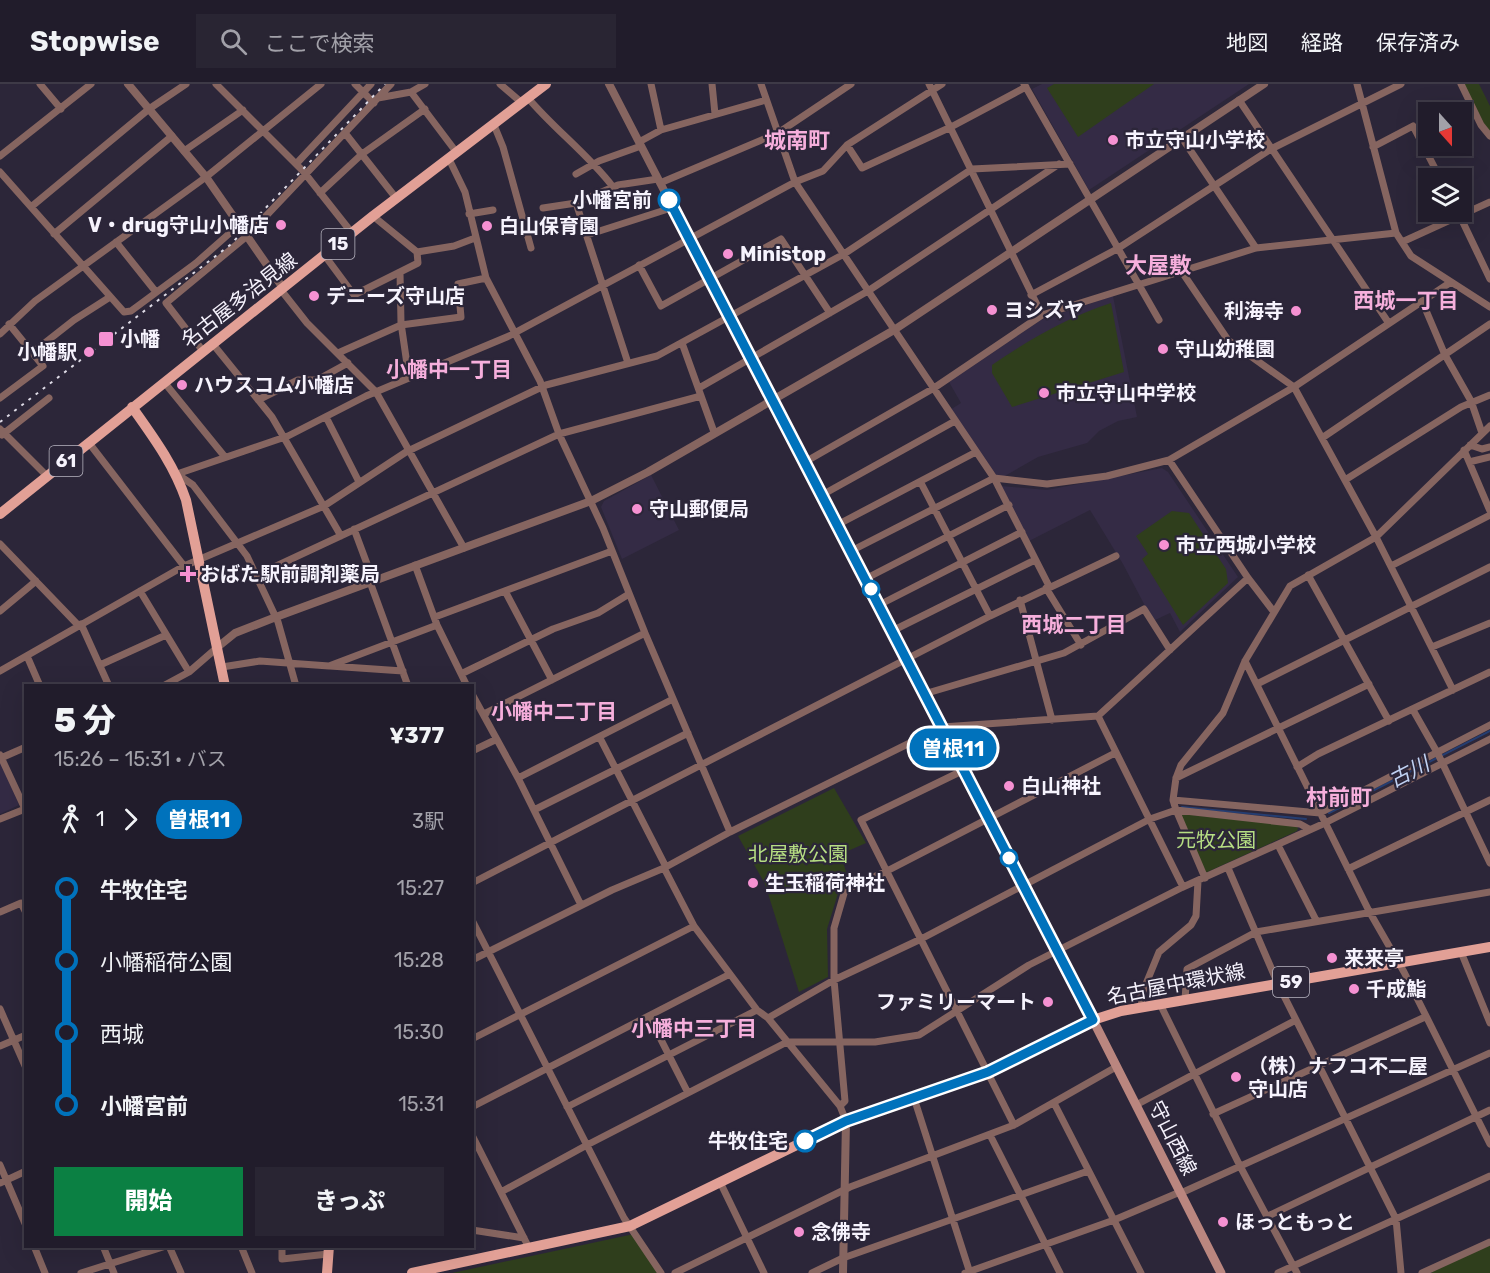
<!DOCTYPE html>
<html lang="ja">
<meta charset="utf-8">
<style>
body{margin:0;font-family:Rubik,"Noto Sans JP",sans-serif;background:#292533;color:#f1f3f6;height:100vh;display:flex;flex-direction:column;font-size:22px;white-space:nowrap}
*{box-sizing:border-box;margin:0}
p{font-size:20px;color:#a2a1a9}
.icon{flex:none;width:33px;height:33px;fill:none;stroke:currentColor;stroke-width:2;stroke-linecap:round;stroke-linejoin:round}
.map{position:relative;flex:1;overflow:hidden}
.panel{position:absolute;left:24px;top:600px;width:450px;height:564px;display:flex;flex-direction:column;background:#211c2b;border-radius:0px;box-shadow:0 6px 24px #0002,0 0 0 2px #3e3a47}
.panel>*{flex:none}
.badge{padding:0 12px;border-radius:20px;font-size:21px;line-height:39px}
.needle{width:39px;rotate:159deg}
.controls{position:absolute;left:1418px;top:18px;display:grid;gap:12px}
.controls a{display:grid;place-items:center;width:54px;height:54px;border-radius:0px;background:#211c2b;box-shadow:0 6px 24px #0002,0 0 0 2px #3e3a47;font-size:30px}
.map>.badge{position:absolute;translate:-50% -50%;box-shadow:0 0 0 3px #fff}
.legs{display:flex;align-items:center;gap:9px;height:66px;padding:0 30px;font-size:20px}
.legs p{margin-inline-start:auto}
.headline{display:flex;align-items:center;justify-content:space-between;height:102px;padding:0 30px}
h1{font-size:33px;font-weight:800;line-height:45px}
.primary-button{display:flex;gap:12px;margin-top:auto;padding:12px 30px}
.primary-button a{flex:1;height:69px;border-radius:0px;background:#0b8043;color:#fff;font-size:24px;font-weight:800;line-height:69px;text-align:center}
.primary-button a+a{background:#292533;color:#f1f3f6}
ul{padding:0 30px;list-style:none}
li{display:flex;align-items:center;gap:21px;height:72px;font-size:22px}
li i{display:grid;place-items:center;width:9px;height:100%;margin:0 8px;background:currentColor}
li i::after{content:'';width:15px;height:15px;margin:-8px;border:4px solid;border-radius:50%;background:#211c2b}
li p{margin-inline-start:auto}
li:first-child i{background:linear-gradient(#0000 50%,currentColor 0)}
li:last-child i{background:linear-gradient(currentColor 50%,#0000 0)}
header{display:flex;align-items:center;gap:36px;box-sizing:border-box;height:84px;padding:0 30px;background:#211c2b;border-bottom:2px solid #3e3a47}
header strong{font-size:28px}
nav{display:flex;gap:33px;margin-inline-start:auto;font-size:21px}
.search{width:420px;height:54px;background:#292533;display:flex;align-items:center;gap:15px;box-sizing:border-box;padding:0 21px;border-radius:0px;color:#a2a1a9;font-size:22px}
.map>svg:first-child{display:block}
.built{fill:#342b45}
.green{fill:#2f3e1c}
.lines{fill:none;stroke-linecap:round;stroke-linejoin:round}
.stream{stroke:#253d71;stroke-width:2}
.minor{stroke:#866560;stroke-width:7}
.tertiary{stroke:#866560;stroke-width:8}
.secondary{stroke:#ba867f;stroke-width:9}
.primary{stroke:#e2a096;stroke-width:10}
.rail{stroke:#dedbe6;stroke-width:2;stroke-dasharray:3 6;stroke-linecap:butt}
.line-1-casing{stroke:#fff;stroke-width:14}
.line-1{stroke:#0072bc;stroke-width:9}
.poi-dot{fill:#f591d2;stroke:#2c2639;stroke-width:2}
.stop-1-dot{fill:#fff;stroke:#0072bc;stroke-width:3}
.labels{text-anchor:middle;stroke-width:4.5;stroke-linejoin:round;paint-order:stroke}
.shield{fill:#2c2639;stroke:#b9b6c2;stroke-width:1.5}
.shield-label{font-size:18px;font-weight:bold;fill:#f6f3fd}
.poi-label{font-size:20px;font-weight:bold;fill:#f6f3fd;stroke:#2c2639;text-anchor:start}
.stop-label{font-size:20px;font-weight:bold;fill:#f6f3fd;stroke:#2c2639;text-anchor:end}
.street-label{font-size:20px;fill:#f6f3fd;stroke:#2c2639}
.park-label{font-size:20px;fill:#b6de83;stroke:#2c2639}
.neighbourhood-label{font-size:21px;font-weight:bold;fill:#f6afdc;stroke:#2c2639}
.water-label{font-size:21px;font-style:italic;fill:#c1d2f3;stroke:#2c2639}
.quarter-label{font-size:22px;font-weight:bold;fill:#f6afdc;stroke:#2c2639}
</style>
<header>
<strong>Stopwise</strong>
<div class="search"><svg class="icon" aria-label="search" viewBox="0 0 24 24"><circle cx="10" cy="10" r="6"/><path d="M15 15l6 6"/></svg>ここで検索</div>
<nav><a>地図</a><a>経路</a><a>保存済み</a></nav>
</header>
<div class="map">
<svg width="1490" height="1189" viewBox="0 0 1490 1189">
<rect width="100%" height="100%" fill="#2c2639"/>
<path class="built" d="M 1042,0 L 1249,0 L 1089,106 L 1032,5 Z
M 1113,212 L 1137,333 L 1118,337 L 1099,347 L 1087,359 L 1038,373 L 1003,393 L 994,391 L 950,326 L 961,319 L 949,298 L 1041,236 Z
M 1162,384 L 1168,388 L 1238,493 L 1180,548 L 1170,529 L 1153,537 L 1123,480 L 1090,426 L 1029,457 L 1001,402 L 1047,406 Z
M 651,391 L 679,446 L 622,475 L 601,423 L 604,417 Z
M 0,676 L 19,721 L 0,730 Z"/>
<path class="green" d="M 1054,0 L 1154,0 L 1078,53 L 1047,4 Z
M 1463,0 L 1479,0 L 1490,22 L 1490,55 Z
M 1111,219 L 1124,288 L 1012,323 L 992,289 L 992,281 C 1030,255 1066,234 1111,219 Z
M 1172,427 L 1189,429 L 1226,485 L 1228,499 L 1183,541 L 1142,475 L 1148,470 L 1136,452 Z
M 834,704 L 866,759 L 841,770 L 849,799 L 840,803 L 827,845 L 828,893 L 799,908 L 765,800 L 738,752 Z
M 1183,730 L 1295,742 L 1298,744 L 1297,747 L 1205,789 L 1181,732 Z
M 634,1150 L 658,1189 L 452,1189 Z
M 1490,1161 L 1490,1189 L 1432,1189 L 1432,1188 Z"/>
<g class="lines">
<path class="stream" d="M 1182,723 L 1306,735
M 1329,729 L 1490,647"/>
<path class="minor" d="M 40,0 L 61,25
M 216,0 L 303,87 L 352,149
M 355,0 L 374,19
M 500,0 L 522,19
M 651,0 L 661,46
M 712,0 L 715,30
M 761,0 L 795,98 L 994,394 L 1049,502
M 929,0 L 1042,231
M 1024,0 L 1159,236
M 1357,0 L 1396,149 L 1411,172 L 1490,223
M 1461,0 L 1481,41 L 1490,52
M 411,8 L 425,0
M 378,14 L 411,8 L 457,69
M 528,14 C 555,46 588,70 613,103
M 1239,16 L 1388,238
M 494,41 L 503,63 L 531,164
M 345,49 L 396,114
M 1182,54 L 1256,164
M 639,58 L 661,46 L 766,16
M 847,61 L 862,84 L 951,43 L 1026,3
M 1373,63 L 1413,42 L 1440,94
M 184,67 L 243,26
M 0,72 L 91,0
M 449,75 L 465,108 L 486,194 L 540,297 L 559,350 L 603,444 L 645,549 L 730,748
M 296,80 L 371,0
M 0,88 L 124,228 L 131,227 L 196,179 L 240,140
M 576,90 L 599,77 L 641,62
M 660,99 L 778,49 L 851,0
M 320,109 L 362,70 L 425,25
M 576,119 L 628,279
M 31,123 L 149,25 L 186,0
M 543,124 L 576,119 L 618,101 L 658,95
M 1458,128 L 1490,195
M 469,130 L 493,126
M 373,132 L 417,168 L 454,162 L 475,154
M 54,150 L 172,52
M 587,151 L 665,126
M 116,158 L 156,208
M 1402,158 L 1490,118
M 325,172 L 354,211 L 418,179 L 417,168
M 639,181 L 661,222 L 781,155 L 830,229
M 400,188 L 401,239 L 409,294
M 1182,188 L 1228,256 L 1294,303 L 1376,453 L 1453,606
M 281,206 L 307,239 L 376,308 L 464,464
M 1031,211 L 1117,165 L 1271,65 L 1401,0
M 1422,217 L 1445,271 L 1471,317 L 1482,349
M 0,250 L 35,217 L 206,93 L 321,0
M 212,259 L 272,333 L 341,452
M 682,259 L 714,348
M 203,267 L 166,219 L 247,152 L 391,0
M 32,269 L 74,236 L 110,213
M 338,269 L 401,241 L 461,233 L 458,200 L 486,194
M 164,298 L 225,373
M 699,304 L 868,207 L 1059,80
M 0,314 L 43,282 L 9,240
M 258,316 L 298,296 L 317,296 L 348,279
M 326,333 L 359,398
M 0,345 L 47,392
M 2,351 L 49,314
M 1322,354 L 1490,240
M 89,359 L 184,482
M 1470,361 L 1482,365 L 1490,363
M 1464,366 L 1490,427
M 1169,376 L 1248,494 L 1274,528
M 805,378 L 934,304 L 1042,231 L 1256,164 L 1396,149
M 1469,378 L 1490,373
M 1345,396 L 1461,323 L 1490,311
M 921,399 L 990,532
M 822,411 L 955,337
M 837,441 L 976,368
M 354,445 L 373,496
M 0,460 L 78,541
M 851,467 L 994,394 L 1047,400 L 1107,392 L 1169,376 L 1294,303 L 1451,198
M 415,481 L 437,541 L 467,602
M 1391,482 L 1490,431
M 257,491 L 559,350 L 701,312
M 1308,491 L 1389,637
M 865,495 L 1009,421
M 370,498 L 408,602
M 1046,504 L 1081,561
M 140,507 L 189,588
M 505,507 L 552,596
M 1020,516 L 1052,636
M 879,521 L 1022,448
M 0,527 L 36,497
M 435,533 L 612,467
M 81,540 L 109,602
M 892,547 L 1035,476
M 1432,563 L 1490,539
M 27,572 L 40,602
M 1245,577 L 1369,827 L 1404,888 L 1490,1060
M 100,581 L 166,551
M 330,582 L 403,587
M 222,583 L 260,577 L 329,582 L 437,541
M 0,587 L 184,482 L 324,422 L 406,368 L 546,301 L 657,272 L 844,170 L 972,85 L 1070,80
M 463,589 L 553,545 L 598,529 L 629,510
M 1257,600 L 1490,483
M 163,602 L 189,588 L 219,562
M 296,602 L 278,538 L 247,472 L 193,401 L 177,390 L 288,352 L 366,312 L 509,252 L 795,98 L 823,87 L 847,61 L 942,0
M 472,610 L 518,694 L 581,821
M 924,610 L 1064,569 L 1144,525 L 1170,566
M 1413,626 L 1438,670 L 1490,779
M 484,630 L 645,549
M 1098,632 L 1183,803
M 600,654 L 666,783
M 472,667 L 495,656
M 0,671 L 26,727
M 1,674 L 26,663
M 1297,683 L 1318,670 L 1490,588
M 964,686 L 861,736 L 1014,1041
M 518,694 L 673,615
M 1176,694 L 1369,600
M 1173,716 L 1320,729 L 1490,641
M 534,726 L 688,649
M 0,735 L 25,725
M 1278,761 L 1316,836
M 664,784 L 694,842 L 757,926 L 768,934 L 840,1022 L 846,1037
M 1228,784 L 1278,900 L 1396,1135 L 1401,1189
M 1348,785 L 1490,716
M 1205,794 L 1176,726 L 1173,716 L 1176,694 L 1181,681 L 1223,629 L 1245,577 L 1290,502 L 1376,453 L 1490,342
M 472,799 L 990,532 L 1116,472
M 0,828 L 21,819 L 26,829
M 472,836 L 624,1134 L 661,1189
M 1461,868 L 1490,939
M 472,876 L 612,806 L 664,784 L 730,748 L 942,643 L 1098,632 L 1248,494
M 1185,916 L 1187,885 L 1256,848 L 1490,808
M 1160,920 L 1240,1082 L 1297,1189
M 1142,923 L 1141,912 L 1159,868 L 1191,841 L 1196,832 L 1198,797
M 0,925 L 26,984
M 649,932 L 688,1009
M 768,934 L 834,896 L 921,855 L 1150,735 L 1176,726 L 1300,740 L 1309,745
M 472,955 L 694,842
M 0,962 L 26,951
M 914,1014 L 970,1189
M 1054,1019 L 1141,1189
M 1136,1021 L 1296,936
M 840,1022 L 845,1017 L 834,896 L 834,844 L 845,806 L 887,787 L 1115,669
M 472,1023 L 730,890
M 567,1023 L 757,926
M 1213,1030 L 1425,933
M 472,1051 L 529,1164
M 990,1051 L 1060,1189
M 0,1081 L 26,1142
M 720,1098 L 764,1189
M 0,1099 L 26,1087
M 501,1108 L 587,1061 L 787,958 L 875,958 L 919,951 L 1029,881 L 1183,803 L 1325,739 L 1490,655
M 1181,1109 L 1490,969
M 1268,1132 L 1490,1026
M 472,1146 L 524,1154
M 34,1162 L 45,1189
M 103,1162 L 114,1189
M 169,1162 L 181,1189
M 241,1162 L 252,1189
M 282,1162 L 282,1175 L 328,1170
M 81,1189 L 166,1162
M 675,1189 L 850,1103 L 1014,1041 L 1116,983
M 812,1189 L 843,1174 L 1088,1087
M 965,1189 L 1114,1136 L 1180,1108
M 1278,1189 L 1490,1092
M 1422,1189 L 1490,1158"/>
<path class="tertiary" d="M 128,0 L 206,93 L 283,204
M 609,0 L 1093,936
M 219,562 L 235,549 L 276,533 L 591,417 L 648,388 L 894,246 L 1264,0
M 843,1189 L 846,1037"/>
<path class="secondary" d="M 1093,936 L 1221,1189"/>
<path class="primary" d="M 132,323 C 154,354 174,381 186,416 L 225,602
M 0,430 L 373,132 L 546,0
M 327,1189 L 329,1162
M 412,1189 L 630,1142 L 846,1037 L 988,988 L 1093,936 L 1121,927 L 1490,863"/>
<path class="rail" d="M 0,338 L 230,161 L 385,0"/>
</g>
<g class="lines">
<g class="line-1-casing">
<path id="line-1" d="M 669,116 L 1093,936 L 988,988 L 846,1037 L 805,1057"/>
</g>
<use href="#line-1" class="line-1"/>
</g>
<g class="poi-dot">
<circle cx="1113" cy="56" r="6"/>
<circle cx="281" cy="141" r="6"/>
<circle cx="487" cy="142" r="6"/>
<circle cx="728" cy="170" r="6"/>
<circle cx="314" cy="212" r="6"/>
<circle cx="992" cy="226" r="6"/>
<circle cx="1296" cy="227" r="6"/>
<rect x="98" y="247" width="16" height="16" rx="3"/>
<circle cx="1163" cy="265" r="6"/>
<circle cx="89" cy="268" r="6"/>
<circle cx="182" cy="301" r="6"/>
<circle cx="1044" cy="309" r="6"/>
<circle cx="637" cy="425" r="6"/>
<circle cx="1164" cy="461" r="6"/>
<path d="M185 481h6v6h6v6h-6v6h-6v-6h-6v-6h6z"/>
<circle cx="1009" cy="702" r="6"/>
<circle cx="753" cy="799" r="6"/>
<circle cx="1332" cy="874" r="6"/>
<circle cx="1354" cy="905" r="6"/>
<circle cx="1048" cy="918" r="6"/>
<circle cx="1236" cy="993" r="6"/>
<circle cx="1223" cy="1138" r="6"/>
<circle cx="799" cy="1148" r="6"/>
</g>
<g class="stop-1-dot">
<circle cx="669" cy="116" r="10"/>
<circle cx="871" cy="505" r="8"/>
<circle cx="1009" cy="774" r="8"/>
<circle cx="805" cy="1057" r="10"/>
</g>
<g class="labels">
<g class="shield">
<rect x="321.5" y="145" width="33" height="30" rx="4.5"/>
<rect x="49.5" y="362" width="33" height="30" rx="4.5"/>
<rect x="1273" y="883" width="36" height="30" rx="4.5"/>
</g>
<g class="shield-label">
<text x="338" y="166">15</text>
<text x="66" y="383">61</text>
<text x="1291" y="904">59</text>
</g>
<g class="poi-label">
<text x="1125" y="63">市立守山小学校</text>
<text x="269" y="148" text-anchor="end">V・drug守山小幡店</text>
<text x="499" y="149">白山保育園</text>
<text x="740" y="177">Ministop</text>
<text x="326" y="219">デニーズ守山店</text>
<text x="1004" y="233">ヨシズヤ</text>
<text x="1284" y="234" text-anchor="end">利海寺</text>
<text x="120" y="262">小幡</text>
<text x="1175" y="272">守山幼稚園</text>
<text x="77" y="275" text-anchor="end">小幡駅</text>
<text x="194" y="308">ハウスコム小幡店</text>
<text x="1056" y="316">市立守山中学校</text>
<text x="649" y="432">守山郵便局</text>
<text x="1176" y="468">市立西城小学校</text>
<text x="200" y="497">おばた駅前調剤薬局</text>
<text x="1021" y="709">白山神社</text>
<text x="765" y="806">生玉稲荷神社</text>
<text x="1344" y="881">来来亭</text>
<text x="1366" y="912">千成鮨</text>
<text x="1036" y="925" text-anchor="end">ファミリーマート</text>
<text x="1248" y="989">（株）ナフコ不二屋<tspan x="1248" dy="23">守山店</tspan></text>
<text x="1235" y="1145">ほっともっと</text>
<text x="811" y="1155">念佛寺</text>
</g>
<g class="stop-label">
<text x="652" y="123">小幡宮前</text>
<text x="788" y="1064">牛牧住宅</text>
</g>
<g class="street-label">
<text transform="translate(239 216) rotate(-38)" y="7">名古屋多治見線</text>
<text transform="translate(1176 900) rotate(-11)" y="7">名古屋中環状線</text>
<text transform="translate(1173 1054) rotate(63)" y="7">守山西線</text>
</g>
<g class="park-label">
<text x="1216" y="763">元牧公園</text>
<text x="798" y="777">北屋敷公園</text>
</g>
<g class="neighbourhood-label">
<text x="1406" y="224">西城一丁目</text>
<text x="449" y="293">小幡中一丁目</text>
<text x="1074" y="548">西城二丁目</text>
<text x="554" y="635">小幡中二丁目</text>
<text x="694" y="952">小幡中三丁目</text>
</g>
<g class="water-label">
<text transform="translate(1409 688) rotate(-27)" y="7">古川</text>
</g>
<g class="quarter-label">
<text x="797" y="64">城南町</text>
<text x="1158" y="189">大屋敷</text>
<text x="1339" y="721">村前町</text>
</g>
</g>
</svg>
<div class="controls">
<a><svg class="needle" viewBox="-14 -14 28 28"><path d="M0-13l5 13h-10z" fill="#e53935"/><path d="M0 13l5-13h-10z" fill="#a2a1a9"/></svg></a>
<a><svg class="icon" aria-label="layers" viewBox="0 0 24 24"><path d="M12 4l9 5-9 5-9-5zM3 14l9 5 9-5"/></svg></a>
</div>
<b class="badge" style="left:953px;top:664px;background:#0072bc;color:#fff">曽根11</b>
<section class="panel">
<div class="headline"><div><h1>5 分</h1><p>15:26 – 15:31 · バス</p></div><b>¥377</b></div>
<div class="legs"><svg class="icon" aria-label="walk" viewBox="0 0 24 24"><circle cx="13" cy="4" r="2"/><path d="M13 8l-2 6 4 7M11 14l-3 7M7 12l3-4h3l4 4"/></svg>1<svg class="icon" aria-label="forward" viewBox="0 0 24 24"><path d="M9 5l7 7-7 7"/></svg><b class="badge" style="background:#0072bc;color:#fff">曽根11</b><p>3駅</p></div>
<ul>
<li><i style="color:#0072bc"></i><b>牛牧住宅</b><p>15:27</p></li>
<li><i style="color:#0072bc"></i><span>小幡稲荷公園</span><p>15:28</p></li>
<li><i style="color:#0072bc"></i><span>西城</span><p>15:30</p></li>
<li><i style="color:#0072bc"></i><b>小幡宮前</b><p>15:31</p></li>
</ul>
<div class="primary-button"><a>開始</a><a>きっぷ</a></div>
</section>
</div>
